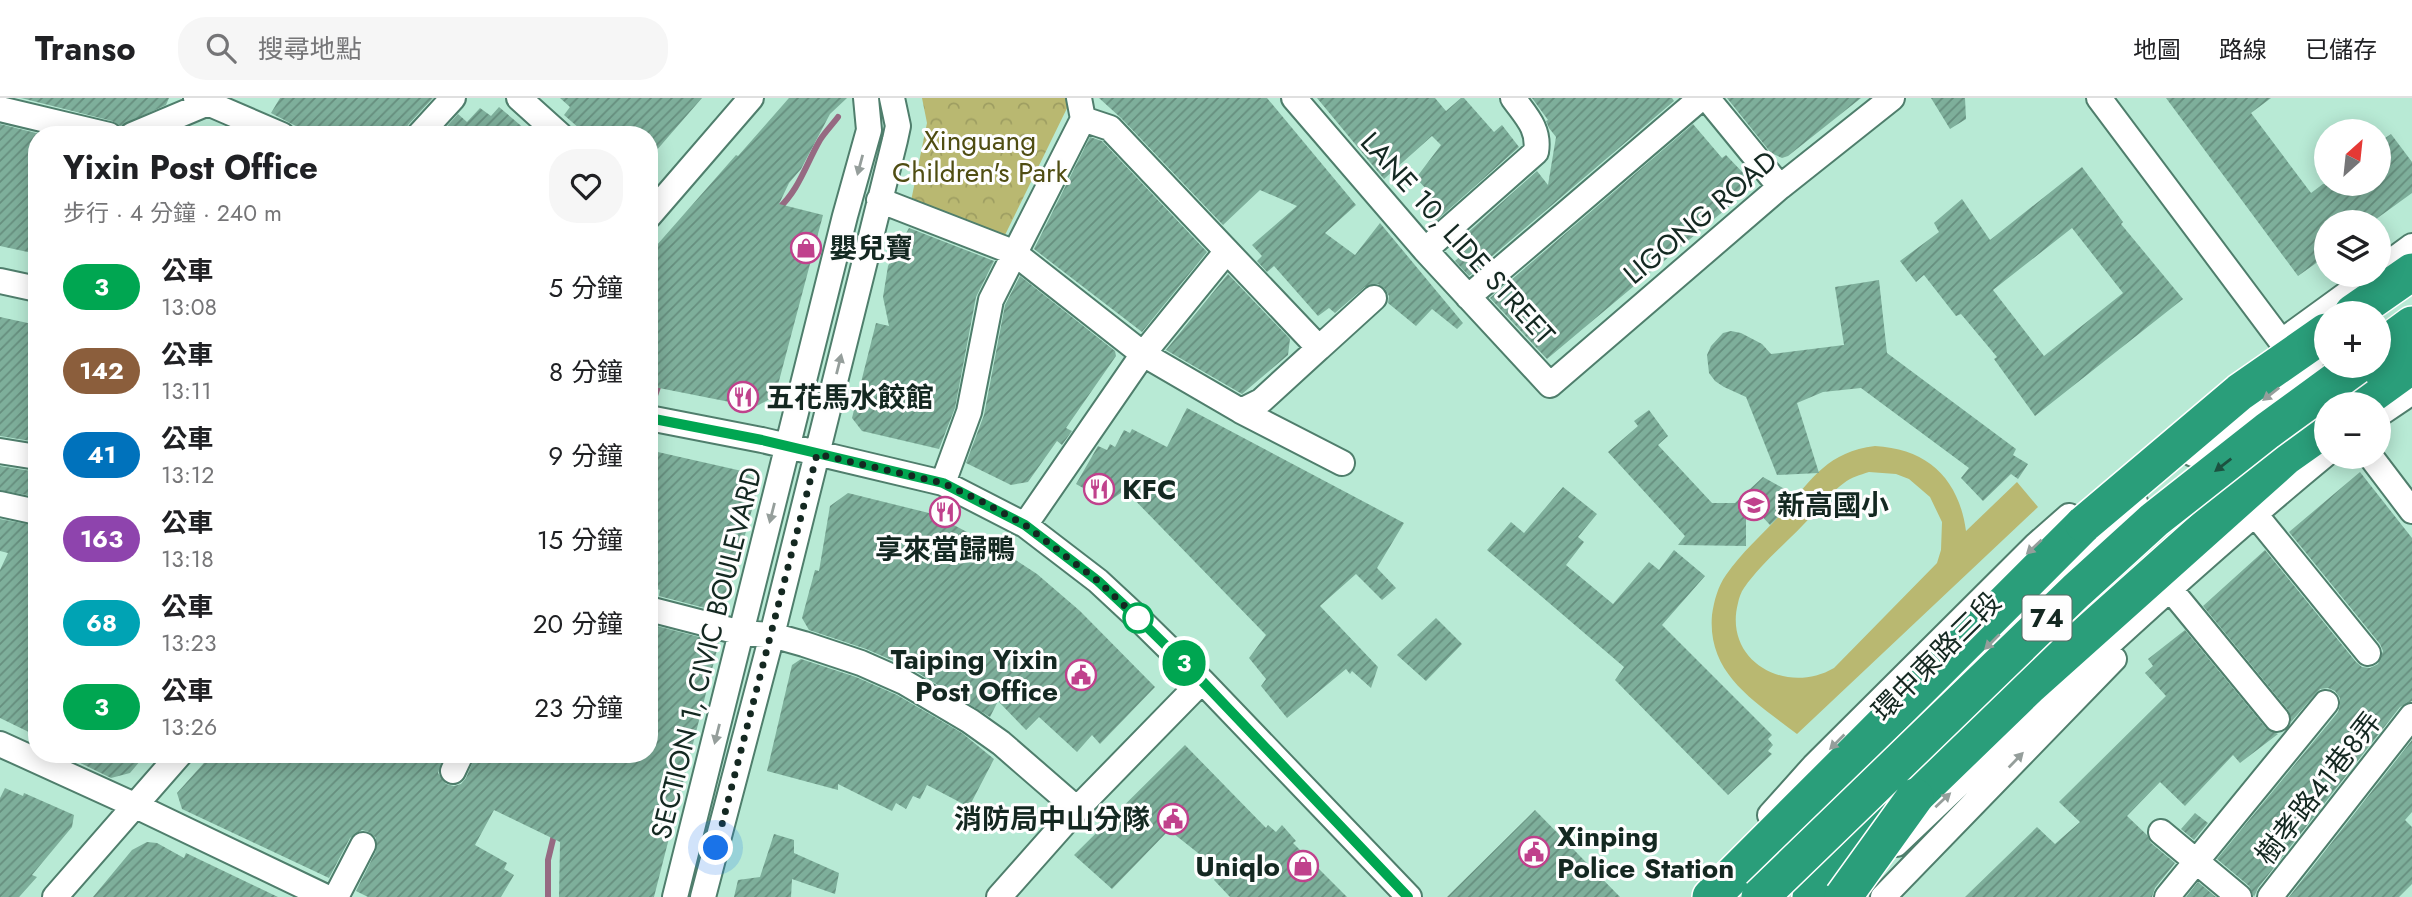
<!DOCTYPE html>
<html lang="zh-TW">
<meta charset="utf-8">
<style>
body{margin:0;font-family:Jost,"Noto Sans TC",sans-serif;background:#f6f6f6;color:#202124;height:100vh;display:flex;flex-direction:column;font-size:26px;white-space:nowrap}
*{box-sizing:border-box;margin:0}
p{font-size:23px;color:#757577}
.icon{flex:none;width:38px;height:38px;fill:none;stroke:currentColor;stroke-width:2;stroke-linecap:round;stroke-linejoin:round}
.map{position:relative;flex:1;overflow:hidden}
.drawer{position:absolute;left:28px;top:28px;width:630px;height:637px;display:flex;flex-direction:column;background:#fff;border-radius:28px;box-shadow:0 4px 18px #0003}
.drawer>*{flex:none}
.badge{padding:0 14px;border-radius:23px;font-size:24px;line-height:46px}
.needle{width:46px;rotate:27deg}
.fabs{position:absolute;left:2314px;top:21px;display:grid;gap:14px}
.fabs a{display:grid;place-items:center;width:77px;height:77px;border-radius:50%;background:#fff;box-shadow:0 4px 18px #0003;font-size:35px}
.you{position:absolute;width:35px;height:35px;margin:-18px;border:5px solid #fff;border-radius:50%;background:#1a73e8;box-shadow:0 0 0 10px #1a73e833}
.map>.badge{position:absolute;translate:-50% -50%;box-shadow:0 0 0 4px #fff}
.round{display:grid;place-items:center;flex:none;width:74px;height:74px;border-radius:28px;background:#f6f6f6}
.summary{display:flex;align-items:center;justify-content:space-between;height:119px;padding:0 35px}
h1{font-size:33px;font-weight:700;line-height:52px}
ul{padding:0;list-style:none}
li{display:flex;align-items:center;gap:21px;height:84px;padding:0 35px}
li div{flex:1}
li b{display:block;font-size:26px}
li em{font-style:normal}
li .badge{min-width:77px;font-weight:700;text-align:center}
header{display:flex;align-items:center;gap:42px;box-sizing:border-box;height:98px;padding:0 35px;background:#fff;border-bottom:2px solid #e0e0e0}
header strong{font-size:33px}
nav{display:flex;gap:38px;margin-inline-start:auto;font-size:24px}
.search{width:490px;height:63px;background:#f6f6f6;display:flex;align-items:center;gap:18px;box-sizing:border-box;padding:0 24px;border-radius:28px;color:#757577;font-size:26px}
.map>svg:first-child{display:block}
.park{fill:url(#park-crowns)}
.pitch{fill:#b9b871;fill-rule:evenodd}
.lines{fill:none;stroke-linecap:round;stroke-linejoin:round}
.stream{stroke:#966a82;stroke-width:6}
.building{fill:url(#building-hatch);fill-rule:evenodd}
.minor-casing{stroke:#4f7e6c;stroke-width:28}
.highway-casing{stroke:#fff;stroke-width:40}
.minor{stroke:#fff;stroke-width:24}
.highway{stroke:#2a9e7a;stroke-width:37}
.highway-bridge-casing{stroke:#fff;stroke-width:40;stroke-linecap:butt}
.highway-bridge{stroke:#2a9e7a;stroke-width:37}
.oneway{fill:#959e9b}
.oneway2{fill:#1c5140}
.line-casing{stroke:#fff;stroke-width:16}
.line{stroke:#00a651;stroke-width:10}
.walk{stroke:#142821;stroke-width:7;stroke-dasharray:0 12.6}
.stop-dot{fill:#fff;stroke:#00a651;stroke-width:3.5}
.labels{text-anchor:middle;stroke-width:6;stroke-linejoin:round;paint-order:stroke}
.shield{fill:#fefefe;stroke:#5a6863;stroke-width:2}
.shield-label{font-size:26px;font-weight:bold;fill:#142821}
.park-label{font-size:28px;fill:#4f4d12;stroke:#fefefe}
.street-label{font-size:28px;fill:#142821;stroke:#fefefe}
.poi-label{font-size:28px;font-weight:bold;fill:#142821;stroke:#fefefe;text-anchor:start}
</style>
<header>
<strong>Transo</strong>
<div class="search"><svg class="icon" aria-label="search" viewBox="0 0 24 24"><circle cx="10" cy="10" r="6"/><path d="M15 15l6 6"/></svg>搜尋地點</div>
<nav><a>地圖</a><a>路線</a><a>已儲存</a></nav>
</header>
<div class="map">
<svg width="2412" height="799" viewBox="0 0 2412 799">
<defs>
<pattern id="park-crowns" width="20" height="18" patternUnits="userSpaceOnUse" patternTransform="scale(1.75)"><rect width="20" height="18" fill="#b9b871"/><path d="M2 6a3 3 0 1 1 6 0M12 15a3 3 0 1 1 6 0" fill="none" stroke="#9e9e62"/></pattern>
<pattern id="building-hatch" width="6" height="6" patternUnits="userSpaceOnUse" patternTransform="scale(1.75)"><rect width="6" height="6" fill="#7eaf9b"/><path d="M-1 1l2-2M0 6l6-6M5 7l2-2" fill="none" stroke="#668e7e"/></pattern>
</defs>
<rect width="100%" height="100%" fill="#b8ead5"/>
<path class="park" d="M 922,0 L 1072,0 L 1005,137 L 911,103 L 927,25 Z"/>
<path class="pitch" d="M 1875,348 C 1928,351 1959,381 1966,433 L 2017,384 L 2038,409 L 1797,636 C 1756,604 1707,577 1712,517 C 1714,503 1718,488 1726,477 C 1741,455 1762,437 1780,417 C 1811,383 1826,354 1875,348 ZM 1869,374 L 1896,376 L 1909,381 L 1930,399 L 1942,424 L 1941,452 L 1937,465 L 1834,570 C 1786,598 1723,563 1738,505 C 1739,500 1741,494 1744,490 C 1760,467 1784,447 1803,427 C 1816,414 1829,396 1844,385 C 1851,379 1860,377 1869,374 Z"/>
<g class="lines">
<path class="stream" d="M 778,111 C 799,92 806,66 820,42 C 825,34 832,27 838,19
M 649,315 L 660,283
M 548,799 L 548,762 L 555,733"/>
</g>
<path class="building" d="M 21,0 L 169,0 L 166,7 L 120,28 L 112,23 Z
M 280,0 L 433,0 L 408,27 L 405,37 L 313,37 L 271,15 Z
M 560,0 L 702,0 L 649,61 L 649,37 L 587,37 L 564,17 L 570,9 Z
M 789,0 L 847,0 L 830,16 L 801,71 L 789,85 L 779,106 L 823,117 L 775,298 L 755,309 L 649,288 L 649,156 L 736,57 L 738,58 Z
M 1099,0 L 1267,0 L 1356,107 L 1325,135 L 1355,157 L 1380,125 L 1463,225 L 1457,231 L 1432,211 L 1416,228 L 1388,205 L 1389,198 L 1385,191 L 1378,186 L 1365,189 L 1335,215 L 1329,210 L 1318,218 L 1274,168 L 1267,174 L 1257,163 L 1262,158 L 1252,147 L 1297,108 L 1260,92 L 1223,127 L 1121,20 Z
M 1317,0 L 1435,0 L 1446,13 L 1461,0 L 1464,0 L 1494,34 L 1502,27 L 1519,49 L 1436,123 L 1419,100 L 1428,93 L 1416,80 L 1441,47 L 1432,38 L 1384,81 Z
M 1532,0 L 1672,0 L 1674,3 L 1469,178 L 1455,163 L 1463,156 L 1455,146 L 1537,73 L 1548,87 L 1556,39 L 1549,30 L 1546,23 L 1548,22 Z
M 1727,0 L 1861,0 L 1788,58 L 1782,60 L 1771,55 Z
M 1931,0 L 1965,0 L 1966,21 L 1950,31 Z
M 2166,0 L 2271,0 L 2251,15 L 2311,95 L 2323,86 L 2378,86 L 2378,45 L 2391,36 L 2412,64 L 2412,95 L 2372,124 L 2326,124 L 2326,158 L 2298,178 Z
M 499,9 L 532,37 L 439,37 L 458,16 L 467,24 L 480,10 L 491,18 Z
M 0,26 L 44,37 L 37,37 L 37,156 L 0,148 Z
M 1693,26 L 1722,60 L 1726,57 L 1747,79 L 1745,95 L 1547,261 L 1490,200 Z
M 1090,39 L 1102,43 L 1207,154 L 1142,234 L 1034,151 Z
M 2082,69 L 2123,124 L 2121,126 L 2183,201 L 2035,318 L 1994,261 L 1997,259 L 1961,216 L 1956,218 L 1924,177 L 1916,184 L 1900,163 L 1939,134 L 1934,125 L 1962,101 L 1990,142 ZM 2072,130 L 2123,195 L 2044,258 L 1993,192 Z
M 909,130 L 994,163 L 976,199 L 955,310 L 939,351 L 862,333 L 852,320 L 876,225 L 889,228 L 883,199 L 888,168 Z
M 1228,176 L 1290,241 L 1288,257 L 1242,296 L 1166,252 Z
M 1020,178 L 1115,253 L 1116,258 L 1066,330 L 1072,333 L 1062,347 L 1057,343 L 1028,384 L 1011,387 L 966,365 L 984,317 L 1005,207 Z
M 1879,182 L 1887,255 L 2016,351 L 2013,357 L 2028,366 L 2018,381 L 2011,376 L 1983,403 L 1961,380 L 1969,370 L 1861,290 L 1823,294 L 1797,305 L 1819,375 L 1777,377 L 1746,299 L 1724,289 L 1715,283 L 1709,275 L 1707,257 L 1711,248 L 1723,235 L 1731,233 L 1741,235 L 1762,246 L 1771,256 L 1844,247 L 1835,189 Z
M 0,219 L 37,227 L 37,344 L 0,338 Z
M 1187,310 L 1404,425 L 1377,470 L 1396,490 L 1382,502 L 1356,476 L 1320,508 L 1378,569 L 1371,590 L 1352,573 L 1350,576 L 1346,571 L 1287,620 L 1261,588 L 1266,581 L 1249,560 L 1266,537 L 1125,392 L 1108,404 L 1076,386 L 1098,348 L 1107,352 L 1110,346 L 1115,349 L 1124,332 L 1130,335 L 1132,331 L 1167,349 Z
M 1649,312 L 1668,338 L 1658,347 L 1712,405 L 1735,405 L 1763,379 L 1799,399 L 1770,427 L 1746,401 L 1746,448 L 1678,447 L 1685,438 L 1608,354 L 1638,328 L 1634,323 Z
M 649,352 L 742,373 L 756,382 L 758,389 L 724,515 L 659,498 L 660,492 L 649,488 Z
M 0,368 L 37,374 L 37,399 L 0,392 Z
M 2360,374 L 2412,440 L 2412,603 L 2400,609 L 2258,790 L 2254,799 L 2249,788 L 2217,761 L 2338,614 L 2340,608 L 2340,600 L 2335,593 L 2328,590 L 2320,591 L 2291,624 L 2288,612 L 2203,508 L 2265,452 L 2356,564 L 2362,569 L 2370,570 L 2378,566 L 2383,553 L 2380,546 L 2289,434 Z
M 1563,389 L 1597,416 L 1578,439 L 1584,444 L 1566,467 L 1613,506 L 1649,464 L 1659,472 L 1674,452 L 1705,478 L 1662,527 L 1772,637 L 1768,641 L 1773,647 L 1768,653 L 1772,656 L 1728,697 L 1615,582 L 1624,569 L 1487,452 L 1511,424 L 1524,435 Z
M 848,395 L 933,416 L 999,451 L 1037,476 L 1080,513 L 1155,589 L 1100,646 L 1092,637 L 1077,654 L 1039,619 L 1026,632 L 998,603 L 990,619 L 910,570 L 866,551 L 809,532 L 802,520 L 815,472 L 819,473 L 830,408 Z
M 0,421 L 37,428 L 37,638 L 0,620 L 0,472 L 8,455 L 0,453 Z
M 1436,520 L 1462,546 L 1426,583 L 1397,557 Z
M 649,526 L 719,544 L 654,799 L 559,799 L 560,744 L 494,712 L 475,747 L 507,765 L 504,771 L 514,777 L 501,799 L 368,799 L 356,793 L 376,753 L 376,740 L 369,734 L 362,732 L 350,740 L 329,780 L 182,711 L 177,695 L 212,656 L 444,656 L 438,675 L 446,686 L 454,688 L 461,686 L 466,680 L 476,656 L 649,656 Z
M 2185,532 L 2266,630 L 2278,636 L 2240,665 L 2233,657 L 2185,708 L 2160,684 L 2127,718 L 2147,737 L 2151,745 L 2175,765 L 2155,790 L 2152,799 L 1965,799 L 2037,729 L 2055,746 L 2080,724 L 2059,704 L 2166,598 L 2145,575 L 2153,568 L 2148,561 Z
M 801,561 L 856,579 L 897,597 L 962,635 L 994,661 L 969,709 L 927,687 L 920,701 L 913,698 L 906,711 L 896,705 L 892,713 L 838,686 L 838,692 L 767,673 L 792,567 Z
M 2412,642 L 2412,714 L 2405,722 L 2412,729 L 2412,786 L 2399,799 L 2289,799 Z
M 1185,647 L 1266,730 L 1268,727 L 1276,734 L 1282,727 L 1296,743 L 1293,745 L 1347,799 L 1230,799 L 1214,782 L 1222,774 L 1169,732 L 1112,791 L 1074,757 Z
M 62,656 L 146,656 L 130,675 L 111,680 Z
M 5,690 L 23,698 L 24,695 L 74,717 L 72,729 L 32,777 L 37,779 L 19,799 L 0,799 L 0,700 Z
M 1535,712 L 1620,799 L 1447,799 Z
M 2195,715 L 2208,725 L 2194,742 L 2181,731 Z
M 774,736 L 794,742 L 794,755 L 839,775 L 835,796 L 792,781 L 791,799 L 734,799 L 738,782 L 760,779 Z
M 147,744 L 157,745 L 184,760 L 186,755 L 278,799 L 93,799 L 132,752 Z
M 2198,784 L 2216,799 L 2186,799 Z"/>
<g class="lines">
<g class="minor-casing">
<path id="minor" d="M 196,0 L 282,37
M 519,0 L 560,37
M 1079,0 L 1083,21 L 1110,30 L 1319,250 L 1374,200
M 1294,0 L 1425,152 L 1550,287 L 1780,89 L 1892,0
M 1707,0 L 1780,89
M 2099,0 L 2293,259
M 0,11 L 109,37
M 132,37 L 208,5
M 419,37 L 453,0
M 879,102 L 1013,154 L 1143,256 L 1241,313 L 1261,303 L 1319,250
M 649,118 L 751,0
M 1425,152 L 1536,54 C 1540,31 1526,18 1513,0
M 2378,173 L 2412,148
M 0,183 L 37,191
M 1468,199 L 1701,0
M 2289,238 L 2373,177
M 1241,313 L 1342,365
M 2378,317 L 2412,294
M 649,320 L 762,342 L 943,385 L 1025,427 L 1098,483 L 1141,523 L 1202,583 L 1409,799
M 0,353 L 37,359
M 2193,356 L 2311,265
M 2371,359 L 2412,413
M 943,385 L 969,314 L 991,202 L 1083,21
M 0,406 L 37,414
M 2254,415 L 2368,555
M 1025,427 L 1143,256 L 1227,153
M 2175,497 L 2277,621
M 649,511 L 742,535 L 772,537 L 804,546 L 861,565 L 904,584 L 970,623 L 1001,645 L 1077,711
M 1961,575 L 2135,404
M 0,646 L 134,707 L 326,799
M 453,673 L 461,656
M 1770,717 L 1814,668 L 2036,447 L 2069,418
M 2161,734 L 2239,799
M 1896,746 C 2037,612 2176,480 2326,356
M 55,799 L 180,656
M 336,799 L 363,747
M 675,799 L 845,118 L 869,32 L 866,0
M 703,799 L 772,537 L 895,42 L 898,28 L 892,0
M 999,799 L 1077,711 L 1202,583
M 1883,799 L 2114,561
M 2167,799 L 2326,605
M 2270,799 L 2412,618"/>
</g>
<g class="highway-casing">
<path id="highway" d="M 2353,215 L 2412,174
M 2378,252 L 2412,227
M 2358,306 L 2412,267
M 1711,799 L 2084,426
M 1811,799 L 2029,588 L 2285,359 L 2326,330"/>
</g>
<use href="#minor" class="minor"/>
<use href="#highway" class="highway"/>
<g class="highway-bridge-casing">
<path id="highway-bridge" d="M 2084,426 L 2240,294 L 2326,234
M 1760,799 L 2076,493 L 2154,422 L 2267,333 L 2356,268
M 1843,799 L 1915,699"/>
</g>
<use href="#highway-bridge" class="highway-bridge"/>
</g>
<defs><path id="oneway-solid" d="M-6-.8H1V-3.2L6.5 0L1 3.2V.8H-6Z" transform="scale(1.75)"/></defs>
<g class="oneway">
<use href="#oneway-solid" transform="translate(860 67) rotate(105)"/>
<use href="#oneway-solid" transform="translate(839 266) rotate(-76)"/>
<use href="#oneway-solid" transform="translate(2271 296) rotate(142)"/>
<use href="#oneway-solid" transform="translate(772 415) rotate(104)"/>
<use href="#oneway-solid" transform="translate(2034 449) rotate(137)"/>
<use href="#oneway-solid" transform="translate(1992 544) rotate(135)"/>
<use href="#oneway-solid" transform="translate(717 636) rotate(104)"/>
<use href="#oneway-solid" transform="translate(1837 644) rotate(135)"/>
<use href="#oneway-solid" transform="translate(2016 662) rotate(-46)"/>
<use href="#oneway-solid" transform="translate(1943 702) rotate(-43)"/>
</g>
<use class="oneway2" href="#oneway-solid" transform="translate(2223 367) rotate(142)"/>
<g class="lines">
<g class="line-casing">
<path id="line" d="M 649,320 L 762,342 L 943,385 L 1025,427 L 1098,483 L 1141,523 L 1202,583 L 1408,799"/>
</g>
<use href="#line" class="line"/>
<path class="walk" d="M 716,750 L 817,356 L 943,385 L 985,405 L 1025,427 L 1098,483 L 1141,523 L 1138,520"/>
</g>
<defs>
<g id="shop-ring" transform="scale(1.575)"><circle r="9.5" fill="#fefefe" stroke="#c0418c" stroke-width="1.5"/><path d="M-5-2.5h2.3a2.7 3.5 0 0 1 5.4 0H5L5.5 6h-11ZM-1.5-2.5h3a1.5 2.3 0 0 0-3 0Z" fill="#c0418c"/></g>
<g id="restaurant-ring" transform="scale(1.575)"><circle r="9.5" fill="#fefefe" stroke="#c0418c" stroke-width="1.5"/><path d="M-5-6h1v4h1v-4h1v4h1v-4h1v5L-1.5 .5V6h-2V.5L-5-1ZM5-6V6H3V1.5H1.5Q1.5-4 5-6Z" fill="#c0418c"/></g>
<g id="school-ring" transform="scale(1.575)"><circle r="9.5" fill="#fefefe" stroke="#c0418c" stroke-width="1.5"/><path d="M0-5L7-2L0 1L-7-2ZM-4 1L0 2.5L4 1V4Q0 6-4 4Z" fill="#c0418c"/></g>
<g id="civic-ring" transform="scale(1.575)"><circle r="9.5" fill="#fefefe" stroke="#c0418c" stroke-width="1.5"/><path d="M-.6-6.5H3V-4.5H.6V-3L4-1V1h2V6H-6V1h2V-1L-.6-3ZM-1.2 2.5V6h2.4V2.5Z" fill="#c0418c"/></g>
</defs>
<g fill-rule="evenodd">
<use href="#shop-ring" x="806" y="150"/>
<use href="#restaurant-ring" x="743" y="299"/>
<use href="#restaurant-ring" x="1099" y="391"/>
<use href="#school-ring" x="1754" y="407"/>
<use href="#restaurant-ring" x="945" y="414"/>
<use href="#civic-ring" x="1081" y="577"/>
<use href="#civic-ring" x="1173" y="721"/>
<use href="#civic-ring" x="1534" y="754"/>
<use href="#shop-ring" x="1303" y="768"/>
</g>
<circle class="stop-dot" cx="1138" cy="520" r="14"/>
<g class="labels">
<rect class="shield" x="2022.5" y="497.5" width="49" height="45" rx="5"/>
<g class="shield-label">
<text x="2047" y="529">74</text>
</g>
<g class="park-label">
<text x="980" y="52">Xinguang<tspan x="980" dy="32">Children's Park</tspan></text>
</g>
<g class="street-label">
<text transform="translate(1700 119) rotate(-40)" y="10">LIGONG ROAD</text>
<text transform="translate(1458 140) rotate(48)" y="10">LANE 10, LIDE STREET</text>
<text transform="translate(706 555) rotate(-76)" y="10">SECTION 1, CIVIC BOULEVARD</text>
<text transform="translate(1936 558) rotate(-45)" y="10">環中東路三段</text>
<text transform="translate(2318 690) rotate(-52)" y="10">樹孝路41巷8弄</text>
</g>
<g class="poi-label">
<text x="829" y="160">嬰兒寶</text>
<text x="766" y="309">五花馬水餃館</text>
<text x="1122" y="401">KFC</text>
<text x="1777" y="417">新高國小</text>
<text x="945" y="461" text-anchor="middle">享來當歸鴨</text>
<text x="1058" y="571" text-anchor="end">Taiping Yixin<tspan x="1058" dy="32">Post Office</tspan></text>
<text x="1150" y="731" text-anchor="end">消防局中山分隊</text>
<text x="1557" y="748">Xinping<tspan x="1557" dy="32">Police Station</tspan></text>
<text x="1280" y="778" text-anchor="end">Uniqlo</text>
</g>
</g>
</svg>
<div class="fabs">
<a><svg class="needle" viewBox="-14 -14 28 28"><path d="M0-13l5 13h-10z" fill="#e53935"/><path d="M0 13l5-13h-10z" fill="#757577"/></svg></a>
<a><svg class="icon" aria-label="layers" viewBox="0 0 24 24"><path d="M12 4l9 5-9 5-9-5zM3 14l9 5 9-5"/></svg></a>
<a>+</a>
<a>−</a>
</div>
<div class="you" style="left:716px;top:750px"></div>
<b class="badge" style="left:1184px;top:565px;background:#00a651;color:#fff">3</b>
<section class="drawer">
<div class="summary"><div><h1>Yixin Post Office</h1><p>步行 · 4 分鐘 · 240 m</p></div><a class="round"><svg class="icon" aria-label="heart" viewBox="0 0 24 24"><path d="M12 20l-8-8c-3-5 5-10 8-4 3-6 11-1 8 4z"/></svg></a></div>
<ul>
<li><span class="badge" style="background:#00a651;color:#fff">3</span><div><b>公車</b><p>13:08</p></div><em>5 分鐘</em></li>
<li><span class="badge" style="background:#8b5e3c;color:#fff">142</span><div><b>公車</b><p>13:11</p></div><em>8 分鐘</em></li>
<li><span class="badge" style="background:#0072bc;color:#fff">41</span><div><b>公車</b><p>13:12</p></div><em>9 分鐘</em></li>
<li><span class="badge" style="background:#8e44ad;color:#fff">163</span><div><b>公車</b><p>13:18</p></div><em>15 分鐘</em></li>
<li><span class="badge" style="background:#00a3b4;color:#fff">68</span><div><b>公車</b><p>13:23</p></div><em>20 分鐘</em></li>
<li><span class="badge" style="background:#00a651;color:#fff">3</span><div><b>公車</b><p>13:26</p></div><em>23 分鐘</em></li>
</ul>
</section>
</div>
